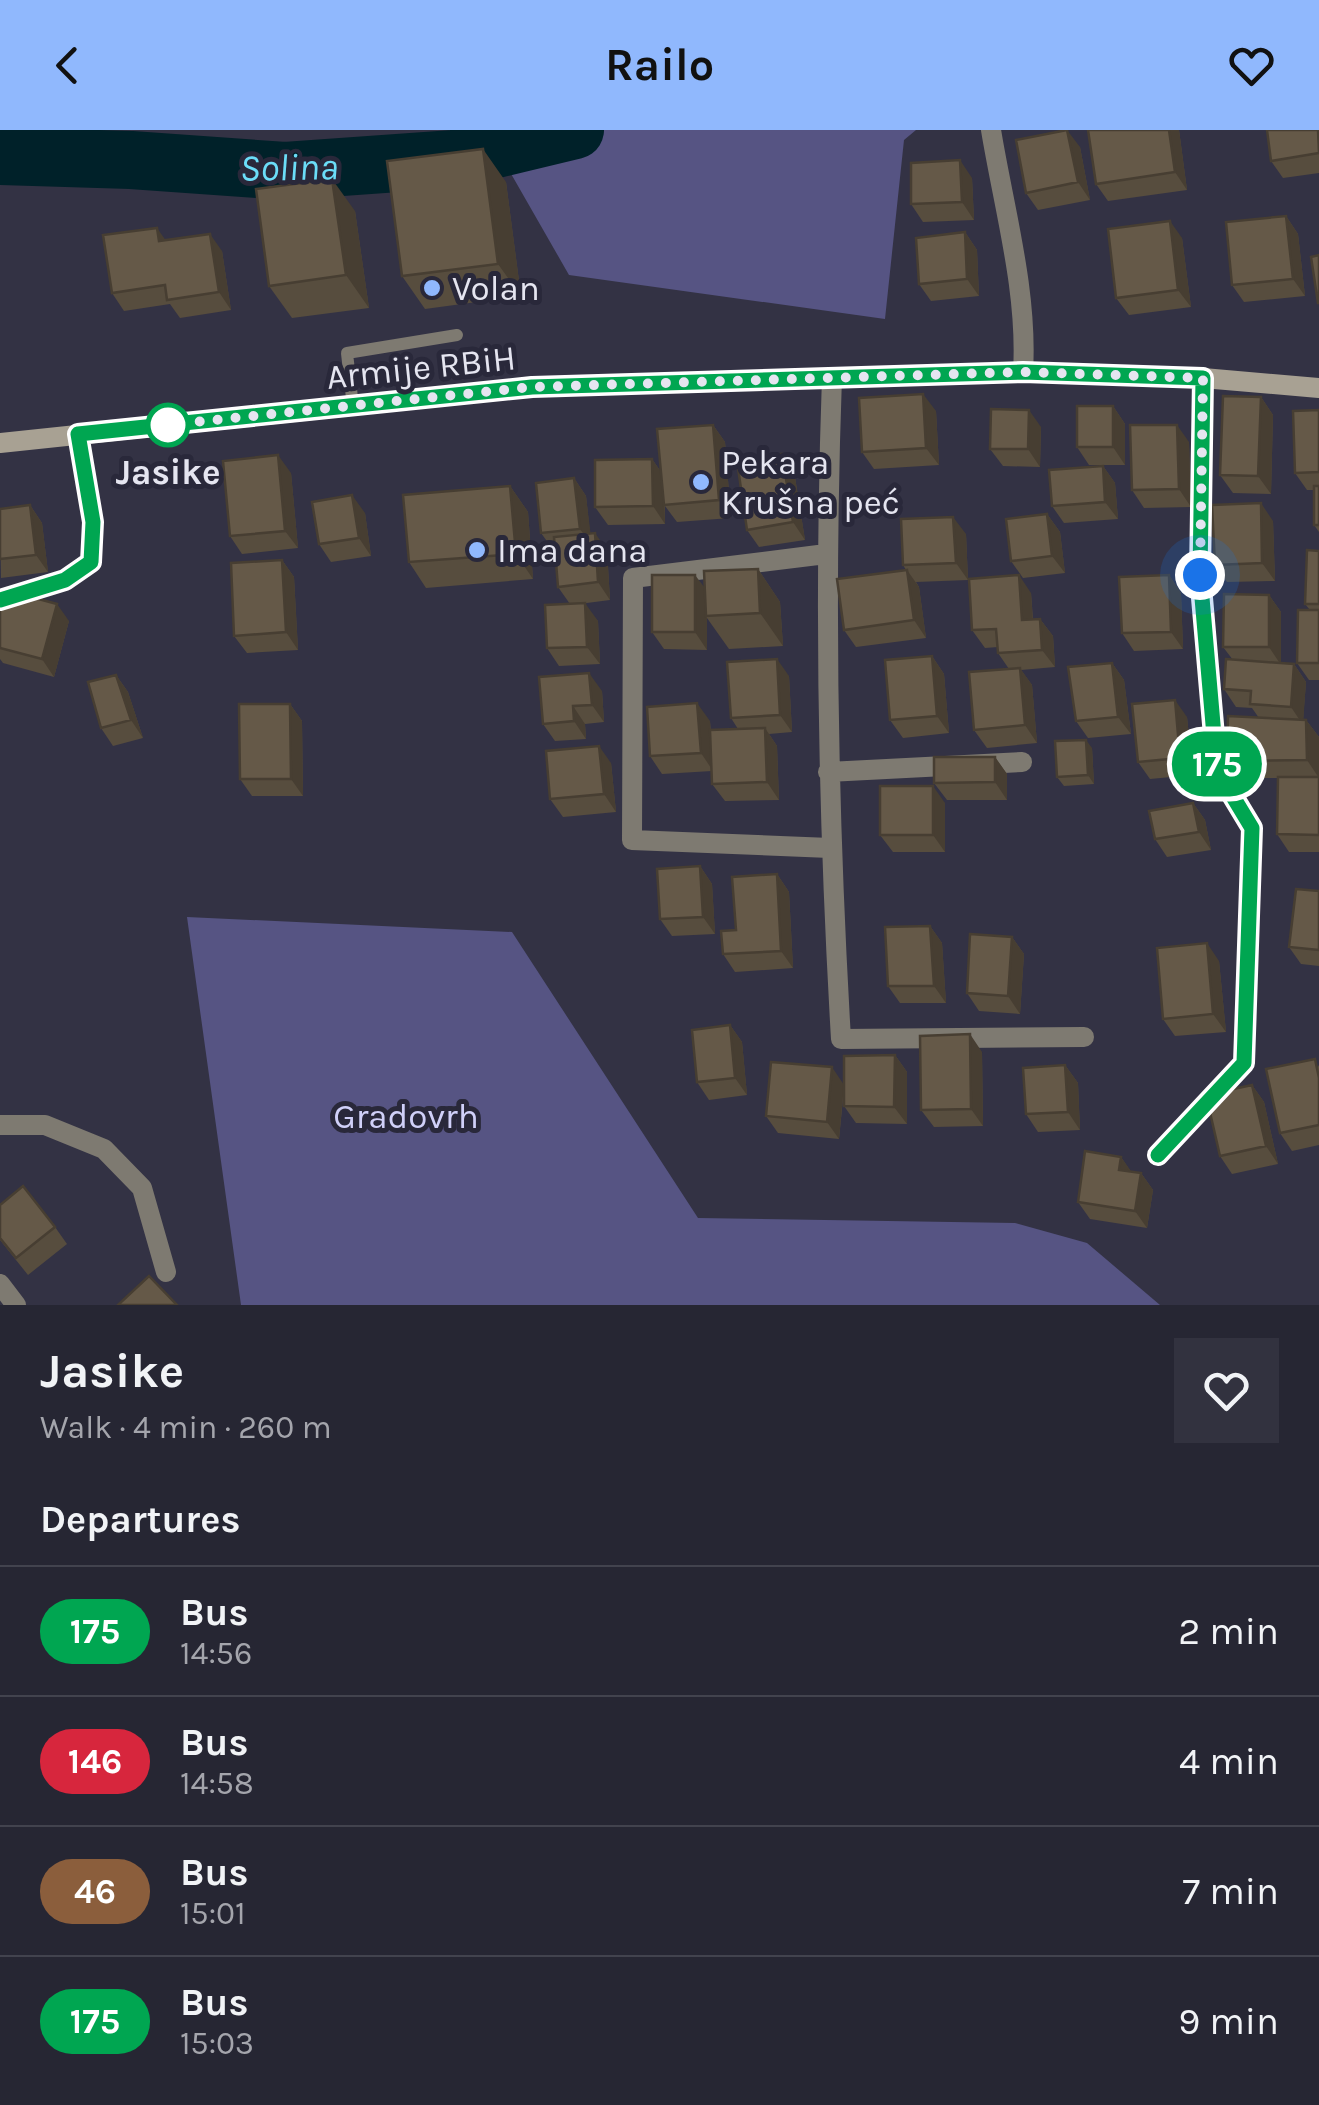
<!DOCTYPE html>
<meta charset="utf-8">
<style>
body{margin:0;font-family:Karla,sans-serif;background:#32323f;color:#f1f3f6;height:100vh;display:flex;flex-direction:column;font-size:38px;white-space:nowrap}
*{box-sizing:border-box;margin:0}
p{font-size:32px;color:#a4a5ac}
.icon{flex:none;width:55px;height:55px;fill:none;stroke:currentColor;stroke-width:2;stroke-linecap:round;stroke-linejoin:round}
.map{position:relative;height:1175px;overflow:hidden}
.side{display:flex;flex-direction:column;background:#262633;flex:1}
.side>*{flex:none}
.badge{padding:0 20px;border-radius:32px;font-size:35px;line-height:65px}
.you{position:absolute;width:50px;height:50px;margin:-25px;border:8px solid #fff;border-radius:50%;background:#1a73e8;box-shadow:0 0 0 15px #1a73e833}
.map>.badge{position:absolute;translate:-50% -50%;box-shadow:0 0 0 5px #fff}
h2{padding:0 40px;font-size:38px;line-height:90px}
.round{display:grid;place-items:center;flex:none;width:105px;height:105px;border-radius:0px;background:#32323f}
.overview{display:flex;align-items:center;justify-content:space-between;height:170px;padding:0 40px}
h1{font-size:48px;font-weight:700;line-height:75px}
ul{padding:0;list-style:none}
li{display:flex;align-items:center;gap:30px;height:130px;padding:0 40px;border-top:2px solid #42434e}
li div{flex:1}
li b{display:block;font-size:38px}
li em{font-style:normal}
li .badge{min-width:110px;font-weight:700;text-align:center}
header{display:flex;justify-content:space-between;align-items:center;height:130px;padding:0 40px;background:#90b8fd;color:#111;font-size:45px;font-weight:700}
.map>svg:first-child{display:block}
.green{fill:#565483}
.lines{fill:none;stroke-linecap:round;stroke-linejoin:round}
.river{stroke:#002129;stroke-width:58}
.lane{stroke:#7e7a71;stroke-width:12}
.street{stroke:#7e7a71;stroke-width:20}
.secondary{stroke:#a8a193;stroke-width:20}
.wall{fill:#574d3e}
.shaded-wall{fill:#473e32}
.building{fill:#655948;stroke:#473e32;stroke-width:2.5}
.line-casing{stroke:#fff;stroke-width:22}
.line{stroke:#00a651;stroke-width:15}
.walk{stroke:#e5e5f0;stroke-width:10;stroke-dasharray:0 18}
.poi-dot{fill:#90b8fd;stroke:#29283a;stroke-width:4}
.stop-dot{fill:#fff;stroke:#00a651;stroke-width:5}
.labels{text-anchor:middle;stroke-width:10;stroke-linejoin:round;paint-order:stroke}
.poi-label{font-size:35px;fill:#e5e5f0;stroke:#29283a;text-anchor:start}
.street-label{font-size:35px;fill:#e5e5f0;stroke:#29283a}
.stop-label{font-size:35px;font-weight:bold;fill:#e5e5f0;stroke:#29283a}
.park-label{font-size:35px;fill:#d0d0f8;stroke:#29283a}
.water-label{font-size:38px;font-style:italic;fill:#6bddf8;stroke:#29283a}
</style>
<header><svg class="icon" aria-label="back" viewBox="0 0 24 24"><path d="M15 5l-7 7 7 7"/></svg>Railo<svg class="icon" aria-label="heart" viewBox="0 0 24 24"><path d="M12 20l-8-8c-3-5 5-10 8-4 3-6 11-1 8 4z"/></svg></header>
<div class="map">
<svg width="1319" height="1175" viewBox="0 0 1319 1175">
<rect width="100%" height="100%" fill="#333244"/>
<path class="green" d="M 486,0 L 916,0 L 904,10 L 885,189 L 569,145 Z
M 187,787 L 512,802 L 698,1088 L 1015,1093 L 1087,1113 L 1160,1175 L 241,1175 Z"/>
<g class="lines">
<path class="river" d="M 0,26 L 131,30 L 285,41 L 454,29 L 575,0"/>
<path class="lane" d="M 353,277 L 347,223 L 457,205"/>
<path class="street" d="M 991,0 C 1004,79 1028,162 1023,242
M 832,247 C 824,469 828,687 841,909 L 1084,907
M 826,424 L 633,448 L 632,710 L 830,718
M 0,470 L 65,450 L 91,431 L 93,391 L 78,304
M 828,642 L 1022,632
M 0,995 L 45,995 L 104,1019 L 142,1058 L 166,1142
M 1158,1025 L 1244,933 L 1252,698 L 1217,640 L 1200,445 L 1203,248
M 0,1154 L 16,1175"/>
<path class="secondary" d="M 0,313 L 532,257 L 1023,242 L 1203,248 L 1319,258"/>
</g>
<path class="wall" d="M 1179,0 L 1187,60 L 1108,71 L 1096,54 Z
M 1319,0 L 1319,43 L 1283,48 L 1271,31 Z
M 1080,17 L 1090,70 L 1038,80 L 1026,63 Z
M 972,48 L 974,90 L 923,92 L 911,74 Z
M 506,52 L 521,166 L 425,179 L 402,146 Z
M 355,81 L 369,178 L 292,188 L 269,156 Z
M 1286,86 L 1298,104 L 1305,166 L 1244,172 L 1232,155 Z
M 965,102 L 977,120 L 979,166 L 931,171 L 919,154 Z
M 1182,108 L 1191,177 L 1129,185 L 1116,168 Z
M 166,110 L 222,121 L 231,180 L 180,188 L 170,174 L 124,181 L 112,163 Z
M 1261,267 L 1273,285 L 1271,364 L 1233,363 L 1220,345 Z
M 1113,276 L 1125,294 L 1125,335 L 1089,335 L 1077,317 Z
M 1319,280 L 1319,402 L 1314,395 L 1314,360 L 1307,360 L 1295,343 Z
M 936,281 L 939,335 L 874,339 L 862,322 Z
M 713,295 L 725,312 L 731,388 L 677,392 L 665,376 L 665,394 L 608,395 L 595,377 L 652,329 L 661,342 Z
M 1041,297 L 1040,337 L 1003,336 L 990,319 Z
M 1189,312 L 1191,377 L 1144,378 L 1132,360 Z
M 782,324 L 794,341 L 805,410 L 759,417 L 747,400 Z
M 1103,336 L 1115,353 L 1118,389 L 1064,393 L 1052,376 Z
M 291,343 L 298,418 L 242,424 L 230,406 Z
M 574,348 L 586,366 L 590,403 L 607,420 L 610,470 L 579,474 L 598,491 L 600,534 L 559,536 L 547,518 L 570,474 L 558,457 L 555,420 L 554,421 L 541,403 Z
M 510,356 L 528,382 L 533,449 L 426,458 L 409,432 Z
M 30,375 L 42,393 L 48,442 L 1,448 L 0,379 Z
M 365,383 L 371,426 L 331,432 L 319,414 Z
M 1047,384 L 1060,402 L 1065,443 L 1023,448 L 1011,431 Z
M 1273,391 L 1275,451 L 1227,452 L 1215,435 Z
M 966,404 L 968,450 L 916,452 L 919,457 L 926,508 L 856,517 L 844,500 L 906,440 L 903,435 Z
M 1319,421 L 1319,550 L 1309,550 L 1297,533 L 1310,480 L 1305,474 Z
M 282,430 L 294,447 L 298,520 L 247,523 L 234,506 Z
M 758,439 L 780,472 L 783,516 L 729,519 L 707,488 L 707,520 L 664,519 L 652,502 L 704,458 Z
M 1169,445 L 1181,463 L 1183,519 L 1134,521 L 1122,503 Z
M 1031,463 L 1033,489 L 1040,489 L 1053,506 L 1055,537 L 1021,540 L 1032,555 L 1037,613 L 987,618 L 974,600 L 1009,539 L 998,523 L 998,517 L 985,518 L 972,500 Z
M 1269,465 L 1281,482 L 1281,533 L 1294,534 L 1306,552 L 1303,590 L 1306,590 L 1319,607 L 1319,722 L 1289,722 L 1277,704 L 1278,648 L 1239,648 L 1227,631 L 1259,588 L 1252,578 L 1236,577 L 1224,559 L 1233,530 L 1223,517 Z
M 0,480 L 69,491 L 54,547 L 3,533 L 0,529 Z
M 932,526 L 944,544 L 949,603 L 903,608 L 890,590 Z
M 1112,533 L 1124,550 L 1131,604 L 1088,608 L 1076,591 Z
M 116,545 L 128,562 L 143,608 L 113,616 L 101,598 Z
M 789,546 L 792,602 L 769,604 L 777,616 L 779,670 L 725,671 L 712,654 L 712,641 L 662,644 L 650,626 L 710,591 L 711,603 L 738,599 L 731,588 Z
M 602,561 L 604,592 L 585,594 L 586,609 L 555,611 L 543,594 Z
M 290,574 L 302,591 L 303,666 L 252,666 L 240,649 Z
M 1187,587 L 1193,645 L 1150,649 L 1138,632 Z
M 1092,618 L 1094,654 L 1064,656 L 1057,647 Z
M 995,627 L 1007,644 L 1007,670 L 947,670 L 934,653 Z
M 611,633 L 616,682 L 563,687 L 550,669 Z
M 945,673 L 945,722 L 893,722 L 880,705 Z
M 1193,673 L 1205,690 L 1211,720 L 1167,727 L 1155,709 Z
M 700,736 L 712,754 L 715,804 L 672,806 L 660,789 Z
M 777,744 L 789,762 L 793,838 L 735,842 L 723,824 L 736,800 Z
M 1319,761 L 1319,836 L 1301,834 L 1289,817 Z
M 930,796 L 942,813 L 946,873 L 900,873 L 888,856 Z
M 1012,807 L 1024,824 L 1020,884 L 979,881 L 967,863 Z
M 1219,831 L 1226,902 L 1175,906 L 1163,889 Z
M 730,895 L 742,912 L 747,965 L 709,970 L 697,952 Z
M 982,922 L 983,996 L 934,997 L 921,980 Z
M 895,925 L 907,942 L 907,994 L 856,993 L 844,976 L 844,959 L 839,1009 L 778,1003 L 766,986 L 844,954 Z
M 1065,935 L 1078,953 L 1080,1000 L 1038,1002 L 1026,984 Z
M 1319,935 L 1319,1015 L 1292,1021 L 1280,1003 Z
M 1252,955 L 1264,972 L 1278,1034 L 1232,1044 L 1220,1026 Z
M 1121,1027 L 1131,1042 L 1141,1043 L 1153,1060 L 1147,1098 L 1090,1089 L 1078,1072 Z
M 0,1075 L 55,1097 L 67,1114 L 28,1145 L 0,1110 Z"/>
<path class="shaded-wall" d="M 1067,0 L 1080,17 L 1090,70 L 1078,52 Z
M 1169,0 L 1179,0 L 1187,60 L 1175,42 Z
M 483,19 L 506,52 L 521,166 L 498,134 Z
M 960,30 L 972,48 L 974,90 L 962,72 Z
M 332,49 L 355,81 L 369,178 L 346,145 Z
M 1286,86 L 1298,104 L 1305,166 L 1293,149 Z
M 1170,91 L 1182,108 L 1191,177 L 1178,160 Z
M 157,98 L 169,115 L 159,111 Z
M 965,102 L 977,120 L 979,166 L 967,149 Z
M 210,104 L 222,121 L 231,180 L 219,162 Z
M 923,264 L 936,281 L 939,335 L 926,318 Z
M 1261,267 L 1273,285 L 1271,364 L 1258,346 Z
M 1113,276 L 1125,294 L 1125,335 L 1113,317 Z
M 1029,280 L 1041,297 L 1040,337 L 1028,319 Z
M 713,295 L 725,312 L 731,388 L 719,370 Z
M 1177,295 L 1189,312 L 1191,377 L 1179,359 Z
M 782,324 L 794,341 L 805,410 L 793,392 Z
M 278,325 L 291,343 L 298,418 L 285,401 Z
M 652,329 L 664,346 L 665,394 L 653,376 Z
M 1103,336 L 1115,353 L 1118,389 L 1105,372 Z
M 574,348 L 586,366 L 592,416 L 580,399 Z
M 510,356 L 528,382 L 533,449 L 516,424 Z
M 352,365 L 365,383 L 371,426 L 359,408 Z
M 1261,373 L 1273,391 L 1275,451 L 1262,433 Z
M 30,375 L 42,393 L 48,442 L 36,425 Z
M 1047,384 L 1060,402 L 1065,443 L 1052,426 Z
M 953,387 L 966,404 L 968,450 L 956,433 Z
M 595,403 L 607,420 L 610,470 L 598,452 Z
M 282,430 L 294,447 L 298,520 L 286,502 Z
M 758,439 L 780,472 L 783,516 L 760,483 Z
M 907,440 L 919,457 L 926,508 L 914,490 Z
M 695,445 L 708,462 L 706,486 L 707,488 L 707,520 L 695,502 Z
M 1019,445 L 1031,463 L 1034,508 L 1022,490 Z
M 1169,445 L 1181,463 L 1183,519 L 1171,502 Z
M 1269,465 L 1281,482 L 1281,535 L 1269,517 Z
M 585,473 L 598,491 L 600,534 L 587,517 Z
M 57,474 L 69,491 L 54,547 L 42,529 Z
M 1040,489 L 1053,506 L 1055,537 L 1042,520 Z
M 932,526 L 944,544 L 949,603 L 937,586 Z
M 777,529 L 789,546 L 792,602 L 780,585 Z
M 1112,533 L 1124,550 L 1131,604 L 1118,587 Z
M 1294,534 L 1306,552 L 1303,595 L 1291,577 Z
M 1020,538 L 1032,555 L 1037,613 L 1025,595 Z
M 589,543 L 602,561 L 604,592 L 592,575 Z
M 116,545 L 128,562 L 143,608 L 131,590 Z
M 1175,570 L 1187,587 L 1193,645 L 1180,628 Z
M 697,573 L 710,591 L 713,641 L 701,623 Z
M 290,574 L 302,591 L 303,666 L 291,649 Z
M 573,576 L 585,594 L 586,609 L 574,591 Z
M 1306,590 L 1319,607 L 1319,648 L 1307,630 Z
M 765,598 L 777,616 L 779,670 L 767,652 Z
M 1086,610 L 1092,618 L 1094,654 L 1088,645 Z
M 599,616 L 611,633 L 616,682 L 604,664 Z
M 995,627 L 1007,644 L 1007,670 L 995,652 Z
M 933,656 L 945,673 L 945,722 L 933,705 Z
M 1193,673 L 1205,690 L 1211,720 L 1199,702 Z
M 700,736 L 712,754 L 715,804 L 703,787 Z
M 777,744 L 789,762 L 793,838 L 781,821 Z
M 930,796 L 942,813 L 946,873 L 934,856 Z
M 1012,807 L 1024,824 L 1020,884 L 1008,866 Z
M 1207,813 L 1219,831 L 1226,902 L 1213,884 Z
M 730,895 L 742,912 L 747,965 L 735,948 Z
M 970,904 L 982,922 L 983,996 L 971,979 Z
M 895,925 L 907,942 L 907,994 L 894,977 Z
M 1065,935 L 1078,953 L 1080,1000 L 1068,982 Z
M 832,937 L 844,955 L 839,1009 L 827,992 Z
M 1252,955 L 1264,972 L 1278,1034 L 1266,1016 Z
M 1121,1027 L 1133,1044 L 1119,1040 Z
M 1141,1043 L 1153,1060 L 1147,1098 L 1135,1081 Z"/>
<path class="building" d="M 1067,0 L 1078,52 L 1026,63 L 1016,10 Z
M 1088,0 L 1169,0 L 1175,42 L 1096,54 Z
M 1267,0 L 1318,0 L 1319,23 L 1271,31 Z
M 483,19 L 498,134 L 402,146 L 387,31 Z
M 960,30 L 962,72 L 911,74 L 911,33 Z
M 332,49 L 346,145 L 269,156 L 256,59 Z
M 1286,86 L 1293,149 L 1232,155 L 1226,92 Z
M 1170,91 L 1178,160 L 1116,168 L 1108,99 Z
M 157,98 L 159,111 L 210,104 L 219,162 L 167,170 L 165,155 L 112,163 L 103,105 Z
M 965,102 L 967,149 L 919,154 L 916,108 Z
M 1319,125 L 1319,173 L 1318,173 L 1311,127 Z
M 923,264 L 926,318 L 862,322 L 859,268 Z
M 1223,266 L 1261,267 L 1258,346 L 1220,345 Z
M 1077,276 L 1113,276 L 1113,317 L 1077,317 Z
M 991,279 L 1029,280 L 1028,319 L 990,319 Z
M 1319,280 L 1319,342 L 1295,343 L 1293,281 Z
M 713,295 L 719,370 L 664,375 L 657,299 Z
M 1130,295 L 1177,295 L 1179,359 L 1132,360 Z
M 782,324 L 793,392 L 747,400 L 737,331 Z
M 278,325 L 285,401 L 230,406 L 223,331 Z
M 652,329 L 653,376 L 595,377 L 595,330 Z
M 1103,336 L 1105,372 L 1052,376 L 1049,340 Z
M 574,348 L 580,399 L 541,403 L 536,353 Z
M 510,356 L 516,424 L 409,432 L 403,365 Z
M 1314,356 L 1319,356 L 1319,395 L 1314,395 Z
M 352,365 L 359,408 L 319,414 L 312,372 Z
M 1261,373 L 1262,433 L 1215,435 L 1212,375 Z
M 30,375 L 36,425 L 0,429 L 0,379 Z
M 1047,384 L 1052,426 L 1011,431 L 1006,389 Z
M 953,387 L 956,433 L 903,435 L 901,389 Z
M 595,403 L 598,452 L 558,457 L 554,407 Z
M 1307,420 L 1319,421 L 1319,474 L 1305,474 Z
M 282,430 L 286,502 L 234,506 L 231,433 Z
M 758,439 L 760,483 L 706,486 L 704,441 Z
M 907,440 L 914,490 L 844,500 L 837,449 Z
M 652,445 L 695,445 L 695,502 L 652,502 Z
M 1019,445 L 1022,490 L 1040,489 L 1042,520 L 998,523 L 996,499 L 972,500 L 969,449 Z
M 1169,445 L 1171,502 L 1122,503 L 1119,447 Z
M 5,460 L 57,474 L 42,529 L 0,518 L 0,480 Z
M 1224,464 L 1269,465 L 1269,517 L 1223,517 Z
M 585,473 L 587,517 L 547,518 L 545,475 Z
M 1298,480 L 1319,480 L 1319,533 L 1297,533 Z
M 932,526 L 937,586 L 890,590 L 885,530 Z
M 777,529 L 780,585 L 731,588 L 727,532 Z
M 1226,529 L 1294,534 L 1291,577 L 1250,574 L 1251,561 L 1224,559 Z
M 1112,533 L 1118,587 L 1076,591 L 1068,537 Z
M 1020,538 L 1025,595 L 974,600 L 969,542 Z
M 589,543 L 592,575 L 573,576 L 574,591 L 543,594 L 539,547 Z
M 116,545 L 131,590 L 101,598 L 88,552 Z
M 1175,570 L 1180,628 L 1138,632 L 1132,574 Z
M 697,573 L 701,623 L 650,626 L 647,577 Z
M 239,574 L 290,574 L 291,649 L 240,649 Z
M 1228,586 L 1306,590 L 1307,630 L 1227,631 Z
M 765,598 L 767,652 L 712,654 L 710,600 Z
M 1086,610 L 1088,645 L 1057,647 L 1055,611 Z
M 599,616 L 604,664 L 550,669 L 546,621 Z
M 934,627 L 995,627 L 995,652 L 934,653 Z
M 1278,647 L 1319,647 L 1319,705 L 1277,704 Z
M 880,656 L 933,656 L 933,705 L 880,705 Z
M 1193,673 L 1199,702 L 1155,709 L 1149,681 Z
M 700,736 L 703,787 L 660,789 L 657,739 Z
M 777,744 L 781,821 L 723,824 L 721,801 L 736,800 L 732,747 Z
M 1296,759 L 1319,761 L 1319,820 L 1289,817 Z
M 930,796 L 934,856 L 888,856 L 885,797 Z
M 970,804 L 1012,807 L 1008,866 L 967,863 Z
M 1207,813 L 1213,884 L 1163,889 L 1157,818 Z
M 730,895 L 735,948 L 697,952 L 692,900 Z
M 970,904 L 971,979 L 921,980 L 920,906 Z
M 895,925 L 894,977 L 844,976 L 844,926 Z
M 1315,929 L 1319,948 L 1319,995 L 1280,1003 L 1266,939 Z
M 771,932 L 832,937 L 827,992 L 766,986 Z
M 1065,935 L 1068,982 L 1026,984 L 1023,938 Z
M 1252,955 L 1266,1016 L 1220,1026 L 1206,965 Z
M 1085,1021 L 1121,1027 L 1119,1040 L 1141,1043 L 1135,1081 L 1078,1072 Z
M 23,1056 L 55,1097 L 16,1128 L 0,1108 L 0,1075 Z
M 149,1146 L 177,1175 L 118,1175 Z"/>
<g class="lines">
<g class="line-casing">
<path id="line" d="M 0,470 L 65,450 L 91,432 L 93,392 L 78,304 L 532,257 L 1023,242 L 1203,248 L 1200,445 L 1217,640 L 1252,698 L 1244,933 L 1158,1025"/>
</g>
<use href="#line" class="line"/>
<path class="walk" d="M 168,295 L 157,296 L 532,257 L 1023,242 L 1203,248 L 1200,445"/>
</g>
<g class="poi-dot">
<circle cx="432" cy="158" r="10"/>
<circle cx="701" cy="352" r="10"/>
<circle cx="477" cy="420" r="10"/>
</g>
<circle class="stop-dot" cx="168" cy="295" r="20"/>
<g class="labels">
<g class="poi-label">
<text x="452" y="170">Volan</text>
<text x="721" y="344">Pekara<tspan x="721" dy="40">Krušna peć</tspan></text>
<text x="497" y="432">Ima dana</text>
</g>
<g class="street-label">
<text transform="translate(421 237) rotate(-6)" y="12">Armije RBiH</text>
</g>
<g class="stop-label">
<text x="168" y="354">Jasike</text>
</g>
<g class="park-label">
<text x="406" y="998">Gradovrh</text>
</g>
<g class="water-label">
<text transform="translate(289 37) rotate(-1)" y="13">Solina</text>
</g>
</g>
</svg>
<div class="you" style="left:1200px;top:445px"></div>
<b class="badge" style="left:1217px;top:634px;background:#00a651;color:#fff">175</b>
</div>
<section class="side">
<div class="overview"><div><h1>Jasike</h1><p>Walk · 4 min · 260 m</p></div><a class="round"><svg class="icon" aria-label="heart" viewBox="0 0 24 24"><path d="M12 20l-8-8c-3-5 5-10 8-4 3-6 11-1 8 4z"/></svg></a></div>
<h2>Departures</h2>
<ul>
<li><span class="badge" style="background:#00a651;color:#fff">175</span><div><b>Bus</b><p>14:56</p></div><em>2 min</em></li>
<li><span class="badge" style="background:#d7263d;color:#fff">146</span><div><b>Bus</b><p>14:58</p></div><em>4 min</em></li>
<li><span class="badge" style="background:#8b5e3c;color:#fff">46</span><div><b>Bus</b><p>15:01</p></div><em>7 min</em></li>
<li><span class="badge" style="background:#00a651;color:#fff">175</span><div><b>Bus</b><p>15:03</p></div><em>9 min</em></li>
</ul>
</section>
